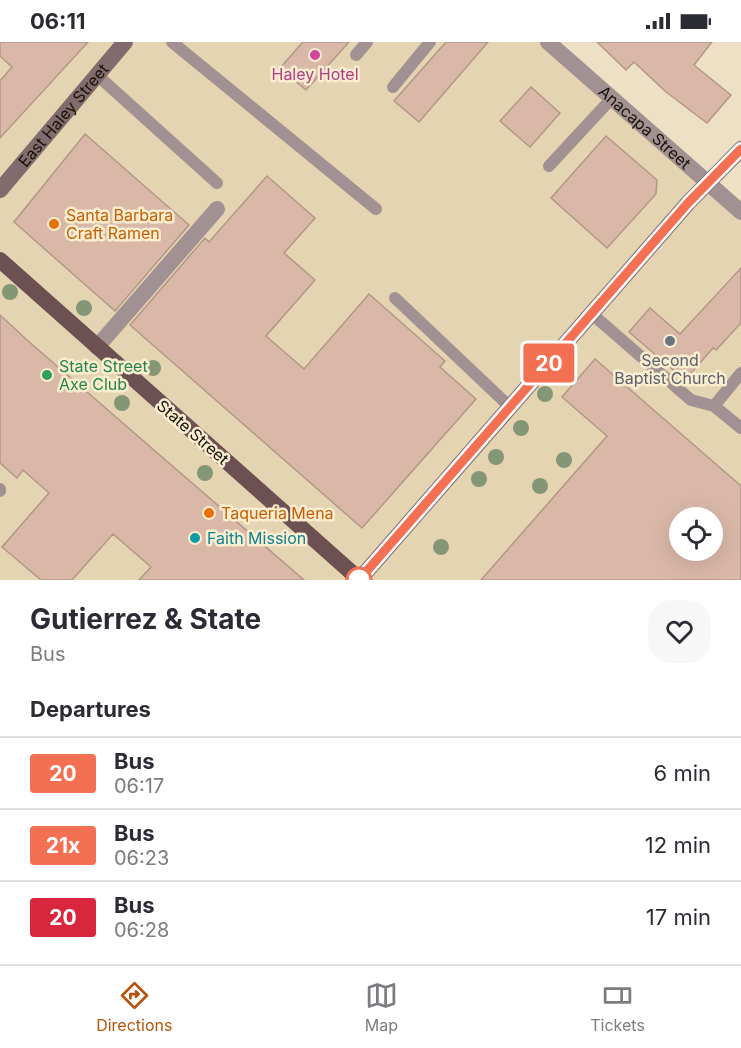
<!DOCTYPE html>
<style>
body{margin:0;font-family:Inter,sans-serif;background:#f7f7f7;color:#2b2b33;height:100vh;display:flex;flex-direction:column;font-size:22px;white-space:nowrap}
*{box-sizing:border-box;margin:0}
p{font-size:20px;color:#7c7c81}
.icon{flex:none;width:33px;height:33px;fill:none;stroke:currentColor;stroke-width:2;stroke-linecap:round;stroke-linejoin:round}
.map{position:relative;height:538px;overflow:hidden}
.drawer{display:flex;flex-direction:column;background:#fff;flex:1}
.drawer>*{flex:none}
.badge{padding:0 12px;border-radius:4px;font-size:21px;line-height:39px}
.tools{position:absolute;left:669px;top:465px;display:grid;gap:12px}
.tools a{display:grid;place-items:center;width:54px;height:54px;border-radius:50%;background:#fff;box-shadow:0 6px 24px #0002;font-size:30px}
.map>.badge{position:absolute;translate:-50% -50%;box-shadow:0 0 0 3px #fff}
h2{padding:0 30px;font-size:22px;line-height:54px}
.round{display:grid;place-items:center;flex:none;width:63px;height:63px;border-radius:24px;background:#f7f7f7}
.overview{display:flex;align-items:center;justify-content:space-between;height:102px;padding:0 30px}
h1{font-size:28px;font-weight:700;line-height:45px}
ul{padding:0;list-style:none}
li{display:flex;align-items:center;gap:18px;height:72px;padding:0 30px;border-top:2px solid #e1e1e2}
li div{flex:1}
li b{display:block;font-size:22px}
li em{font-style:normal}
li .badge{min-width:66px;font-weight:700;text-align:center}
.status{display:flex;justify-content:space-between;align-items:center;height:42px;padding:0 30px;background:#fff;direction:ltr}
.status svg{height:16px;fill:currentColor}
.dock{display:flex;justify-content:space-around;align-items:center;height:84px;border-top:2px solid #e1e1e2;background:#fff;font-size:16px;color:#7c7c81}
.dock a{display:grid;justify-items:center;gap:3px}
.dock .current{color:#b45309}
.map>svg:first-child{display:block}
.built{fill:#e4d4b1;fill-rule:evenodd}
.building{fill:#dab8a8;stroke:#b39688;stroke-width:1.5;fill-rule:evenodd}
.lines{fill:none;stroke-linecap:round;stroke-linejoin:round}
.service{stroke:#a29192;stroke-width:12}
.pedestrian{stroke:#a29192;stroke-width:16}
.minor{stroke:#a29192;stroke-width:16}
.tertiary{stroke:#a29192;stroke-width:16}
.secondary{stroke:#826b6c;stroke-width:16}
.primary{stroke:#6c5052;stroke-width:16}
.tree{fill:#849675}
.line-casing{stroke:#fff;stroke-width:14}
.line{stroke:#f37053;stroke-width:9}
.hotel-dot{fill:#d1479c;stroke:#faedd0;stroke-width:2}
.food-dot{fill:#e8710a;stroke:#faedd0;stroke-width:2}
.worship-dot{fill:#6b7280;stroke:#faedd0;stroke-width:2}
.leisure-dot{fill:#2e9e5b;stroke:#faedd0;stroke-width:2}
.culture-dot{fill:#0f9aa8;stroke:#faedd0;stroke-width:2}
.stop-dot{fill:#fff;stroke:#f37053;stroke-width:3}
.labels{text-anchor:middle;stroke-width:5;stroke-linejoin:round;paint-order:stroke}
.hotel-label{font-size:16px;fill:#b23c85;stroke:#faedd0}
.street-label{font-size:16px;fill:#181309;stroke:#faedd0}
.food-label{font-size:16px;fill:#c56008;stroke:#faedd0;text-anchor:start}
.worship-label{font-size:16px;fill:#5b616d;stroke:#faedd0}
.leisure-label{font-size:16px;fill:#27864d;stroke:#faedd0;text-anchor:start}
.culture-label{font-size:16px;fill:#0d838f;stroke:#faedd0;text-anchor:start}
</style>
<div class="status"><b>06:11</b><svg viewBox="0 0 49 12"><path d="M0 12V9h3v3zM5 12V6h3v6zM10 12V3h3v9zM15 12V0h3v12zM26 1h20v11H26zM47 4h2v5h-2z"/></svg></div>
<div class="map">
<svg width="741" height="538" viewBox="0 0 741 538">
<rect width="100%" height="100%" fill="#ede0c4"/>
<path class="built" d="M 0,0 L 552,0 L 741,171 L 741,538 L 0,538 ZM 680,476 L 712,476 L 712,508 L 680,508 Z"/>
<path class="building" d="M 0,0 L 88,0 L 0,96 L 0,39 L 12,25 L 0,14 Z
M 303,0 L 349,0 L 306,48 L 280,26 Z
M 446,0 L 488,0 L 419,80 L 394,59 Z
M 597,0 L 712,0 L 694,23 L 731,53 L 707,81 L 666,50 L 634,20 L 626,28 Z
M 531,45 L 560,71 L 530,105 L 500,79 Z
M 85,92 L 189,183 L 115,269 L 14,180 Z
M 606,94 L 657,138 L 656,152 L 607,206 L 551,156 Z
M 267,134 L 315,176 L 284,211 L 315,238 L 266,294 L 304,327 L 369,252 L 445,319 L 440,325 L 476,357 L 362,486 L 130,283 L 205,196 L 209,200 Z
M 741,226 L 741,281 L 716,308 L 713,306 L 685,338 L 629,290 L 650,266 L 680,292 Z
M 0,273 L 27,298 L 304,538 L 139,538 L 151,525 L 113,492 L 72,538 L 41,538 L 2,505 L 49,451 L 23,428 L 17,436 L 0,421 Z
M 595,317 L 741,444 L 741,538 L 481,538 L 607,394 L 562,355 ZM 680,476 L 712,476 L 712,508 L 680,508 Z"/>
<g class="lines">
<path class="service" d="M 172,0 L 376,167
M 356,13 L 367,0
M 97,33 L 217,141
M 393,45 L 430,0
M 549,124 L 612,56
M 395,256 L 509,364
M 592,272 L 691,358 L 714,364
M 741,331 L 714,364 L 741,386
M 0,447 L 0,449"/>
<path class="pedestrian" d="M 97,305 L 217,167"/>
<path class="minor" d="M 707,140 L 741,170"/>
<path class="tertiary" id="s1" d="M 548,0 L 707,140"/>
<g class="secondary">
<path id="s2" d="M 0,148 L 125,0"/>
<path d="M 359,538 L 688,161 L 741,107"/>
</g>
<path class="primary" d="M 0,218 L 360,538"/>
</g>
<g class="tree">
<circle cx="10" cy="250" r="8"/>
<circle cx="84" cy="266" r="8"/>
<circle cx="153" cy="326" r="8"/>
<circle cx="545" cy="352" r="8"/>
<circle cx="122" cy="361" r="8"/>
<circle cx="521" cy="386" r="8"/>
<circle cx="496" cy="415" r="8"/>
<circle cx="564" cy="418" r="8"/>
<circle cx="205" cy="431" r="8"/>
<circle cx="479" cy="437" r="8"/>
<circle cx="540" cy="444" r="8"/>
<circle cx="441" cy="505" r="8"/>
</g>
<g class="lines">
<g class="line-casing">
<path id="line" d="M 359,538 L 688,161 L 741,107"/>
</g>
<use href="#line" class="line"/>
</g>
<circle class="hotel-dot" cx="315" cy="13" r="6"/>
<g class="food-dot">
<circle cx="54" cy="182" r="6"/>
<circle cx="209" cy="471" r="6"/>
</g>
<circle class="worship-dot" cx="670" cy="299" r="6"/>
<circle class="leisure-dot" cx="47" cy="333" r="6"/>
<circle class="culture-dot" cx="195" cy="496" r="6"/>
<circle class="stop-dot" cx="359" cy="538" r="12"/>
<g class="labels">
<g class="hotel-label">
<text x="315" y="38">Haley Hotel</text>
</g>
<g class="street-label">
<text dy="6" stroke="none"><textPath href="#s2" startOffset="98">East Haley Street</textPath></text>
<text dy="6" stroke="none"><textPath href="#s1" startOffset="129">Anacapa Street</textPath></text>
<text transform="translate(193 390) rotate(41)" y="6">State Street</text>
</g>
<g class="food-label">
<text x="66" y="179">Santa Barbara<tspan x="66" dy="18">Craft Ramen</tspan></text>
<text x="221" y="477">Taqueria Mena</text>
</g>
<g class="worship-label">
<text x="670" y="324">Second<tspan x="670" dy="18">Baptist Church</tspan></text>
</g>
<g class="leisure-label">
<text x="59" y="330">State Street<tspan x="59" dy="18">Axe Club</tspan></text>
</g>
<g class="culture-label">
<text x="207" y="502">Faith Mission</text>
</g>
</g>
</svg>
<div class="tools">
<a><svg class="icon" aria-label="locate" viewBox="0 0 24 24"><circle cx="12" cy="12" r="6"/><path d="M12 2v4M12 18v4M2 12h4M18 12h4"/></svg></a>
</div>
<b class="badge" style="left:549px;top:321px;background:#f37053;color:#fff">20</b>
</div>
<section class="drawer">
<div class="overview"><div><h1>Gutierrez &amp; State</h1><p>Bus</p></div><a class="round"><svg class="icon" aria-label="heart" viewBox="0 0 24 24"><path d="M12 20l-8-8c-3-5 5-10 8-4 3-6 11-1 8 4z"/></svg></a></div>
<h2>Departures</h2>
<ul>
<li><span class="badge" style="background:#f37053;color:#fff">20</span><div><b>Bus</b><p>06:17</p></div><em>6 min</em></li>
<li><span class="badge" style="background:#f37053;color:#fff">21x</span><div><b>Bus</b><p>06:23</p></div><em>12 min</em></li>
<li><span class="badge" style="background:#d7263d;color:#fff">20</span><div><b>Bus</b><p>06:28</p></div><em>17 min</em></li>
</ul>
</section>
<nav class="dock">
<a class="current"><svg class="icon" aria-label="directions" viewBox="0 0 24 24"><path d="M12 3l9 9-9 9-9-9zM9 14v-3h6M13 9l2 2-2 2"/></svg>Directions</a>
<a><svg class="icon" aria-label="map" viewBox="0 0 24 24"><path d="M3 6l6-2 6 2 6-2v14l-6 2-6-2-6 2zM9 4v14M15 6v14"/></svg>Map</a>
<a><svg class="icon" aria-label="tickets" viewBox="0 0 24 24"><path d="M3 7h18v10H3zM15 7v10"/></svg>Tickets</a>
</nav>
